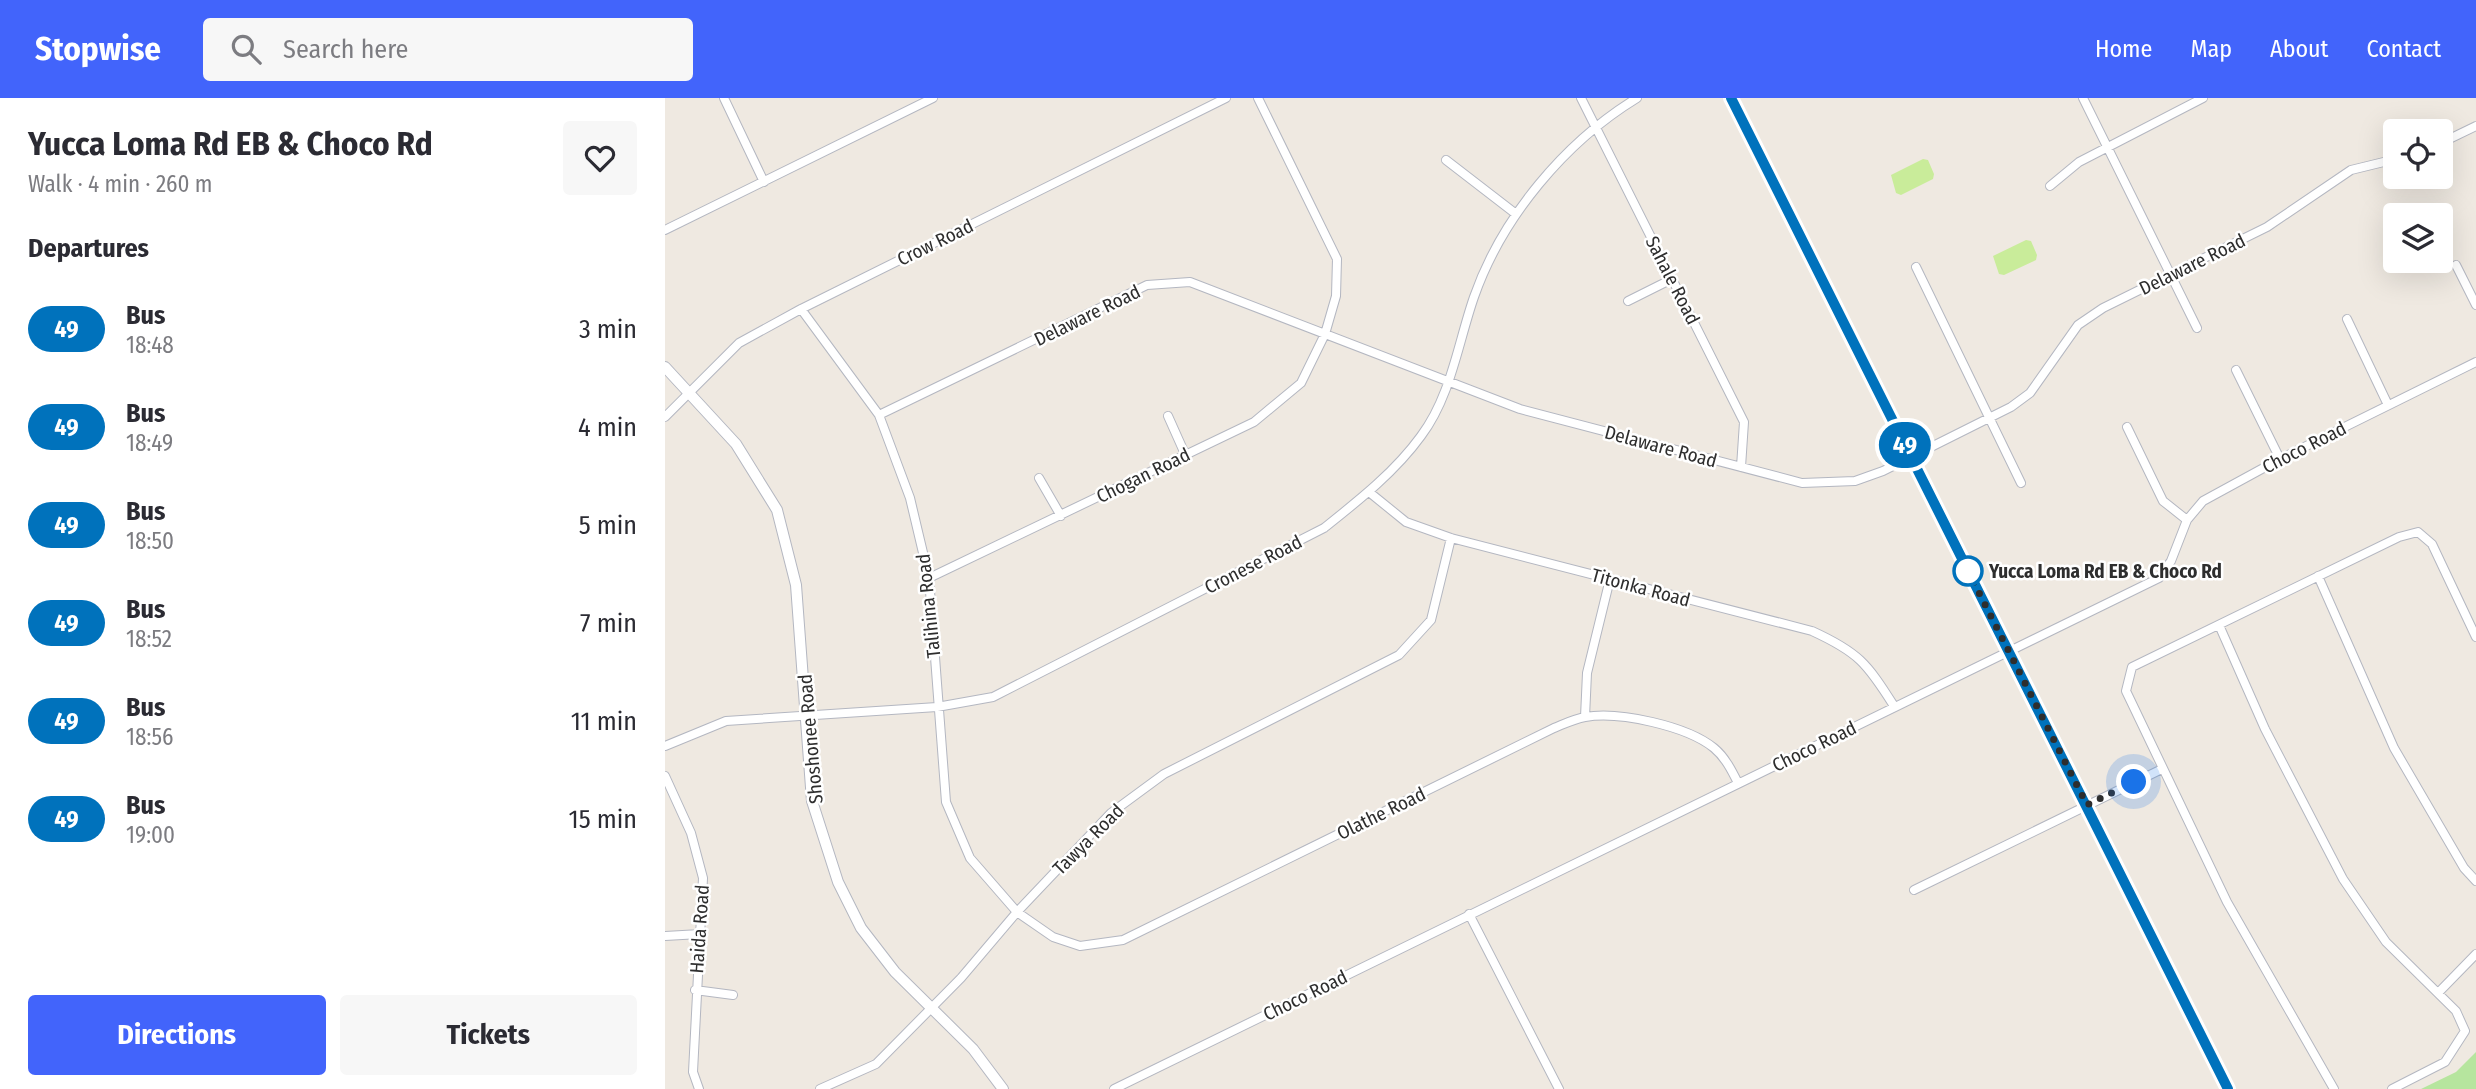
<!DOCTYPE html>
<meta charset="utf-8">
<style>
body{margin:0;font-family:"Fira Sans Condensed",sans-serif;background:#f7f7f7;color:#2b2b33;height:100vh;display:flex;flex-direction:column;font-size:26px;white-space:nowrap}
*{box-sizing:border-box;margin:0}
p{font-size:23px;color:#7c7c81}
.icon{flex:none;width:38px;height:38px;fill:none;stroke:currentColor;stroke-width:2;stroke-linecap:round;stroke-linejoin:round}
.map{position:relative;flex:1;overflow:hidden}
.drawer{display:flex;flex-direction:column;background:#fff;width:665px}
.drawer>*{flex:none}
.badge{padding:0 14px;border-radius:23px;font-size:24px;line-height:46px}
.controls{position:absolute;left:1718px;top:21px;display:grid;gap:14px}
.controls a{display:grid;place-items:center;width:70px;height:70px;border-radius:7px;background:#fff;box-shadow:0 7px 28px #0002;font-size:35px}
.you{position:absolute;width:35px;height:35px;margin:-18px;border:5px solid #fff;border-radius:50%;background:#1a73e8;box-shadow:0 0 0 10px #1a73e833}
.map>.badge{position:absolute;translate:-50% -50%;box-shadow:0 0 0 4px #fff}
h2{padding:0 28px;font-size:26px;line-height:63px}
.round{display:grid;place-items:center;flex:none;width:74px;height:74px;border-radius:7px;background:#f7f7f7}
.summary{display:flex;align-items:center;justify-content:space-between;height:119px;padding:0 28px}
h1{font-size:33px;font-weight:700;line-height:52px}
.primary-button{display:flex;gap:14px;margin-top:auto;padding:14px 28px}
.primary-button a{flex:1;height:80px;border-radius:7px;background:#4264fb;color:#fff;font-size:28px;font-weight:700;line-height:80px;text-align:center}
.primary-button a+a{background:#f7f7f7;color:#2b2b33}
ul{padding:0;list-style:none}
li{display:flex;align-items:center;gap:21px;height:98px;padding:0 28px}
li div{flex:1}
li b{display:block;font-size:26px}
li em{font-style:normal}
li .badge{min-width:77px;font-weight:700;text-align:center}
header{display:flex;align-items:center;gap:42px;box-sizing:border-box;height:98px;padding:0 35px;background:#4264fb;color:#fff}
header strong{font-size:33px}
nav{display:flex;gap:38px;margin-inline-start:auto;font-size:24px}
.search{width:490px;height:63px;background:#f7f7f7;display:flex;align-items:center;gap:18px;box-sizing:border-box;padding:0 24px;border-radius:7px;color:#7c7c81;font-size:26px}
main{display:flex;flex:1;min-height:0}
.map>svg:first-child{display:block}
.green{fill:#b6e59e}
.pitch{fill:#c9ec9a}
.lines{fill:none;stroke-linecap:round;stroke-linejoin:round}
.minor-casing{stroke:#b4b7c1;stroke-width:10}
.tertiary-casing{stroke:#b4b7c1;stroke-width:12}
.secondary-casing{stroke:#b4b7c1;stroke-width:14}
.minor{stroke:#fff;stroke-width:8}
.tertiary{stroke:#fff;stroke-width:10}
.secondary{stroke:#fff;stroke-width:12}
.line-casing{stroke:#fff;stroke-width:16}
.line{stroke:#0072bc;stroke-width:10}
.walk{stroke:#2e2e2e;stroke-width:7;stroke-dasharray:0 12.6}
.stop-dot{fill:#fff;stroke:#0072bc;stroke-width:3.5}
.labels{text-anchor:middle;stroke-width:5;stroke-linejoin:round;paint-order:stroke}
.street-label{font-size:19px;fill:#2e2e2e;stroke:#fff}
.stop-label{font-size:19px;font-weight:bold;fill:#2e2e2e;stroke:#fff;text-anchor:start}
</style>
<header>
<strong>Stopwise</strong>
<div class="search"><svg class="icon" aria-label="search" viewBox="0 0 24 24"><circle cx="10" cy="10" r="6"/><path d="M15 15l6 6"/></svg>Search here</div>
<nav><a>Home</a><a>Map</a><a>About</a><a>Contact</a></nav>
</header>
<main>
<section class="drawer">
<div class="summary"><div><h1>Yucca Loma Rd EB &amp; Choco Rd</h1><p>Walk · 4 min · 260 m</p></div><a class="round"><svg class="icon" aria-label="heart" viewBox="0 0 24 24"><path d="M12 20l-8-8c-3-5 5-10 8-4 3-6 11-1 8 4z"/></svg></a></div>
<h2>Departures</h2>
<ul>
<li><span class="badge" style="background:#0072bc;color:#fff">49</span><div><b>Bus</b><p>18:48</p></div><em>3 min</em></li>
<li><span class="badge" style="background:#0072bc;color:#fff">49</span><div><b>Bus</b><p>18:49</p></div><em>4 min</em></li>
<li><span class="badge" style="background:#0072bc;color:#fff">49</span><div><b>Bus</b><p>18:50</p></div><em>5 min</em></li>
<li><span class="badge" style="background:#0072bc;color:#fff">49</span><div><b>Bus</b><p>18:52</p></div><em>7 min</em></li>
<li><span class="badge" style="background:#0072bc;color:#fff">49</span><div><b>Bus</b><p>18:56</p></div><em>11 min</em></li>
<li><span class="badge" style="background:#0072bc;color:#fff">49</span><div><b>Bus</b><p>19:00</p></div><em>15 min</em></li>
</ul>
<div class="primary-button"><a>Directions</a><a>Tickets</a></div>
</section>
<div class="map">
<svg width="1811" height="991" viewBox="0 0 1811 991">
<rect width="100%" height="100%" fill="#efe9e1"/>
<path class="green" d="M 1811,954 L 1811,991 L 1756,991 L 1791,974 Z"/>
<path class="pitch" d="M 1258,61 L 1263,62 L 1269,76 L 1268,81 L 1236,97 L 1231,95 L 1226,77 Z
M 1361,142 L 1366,143 L 1372,157 L 1371,162 L 1339,177 L 1334,176 L 1328,158 Z"/>
<g class="lines">
<g class="minor-casing">
<path id="minor" d="M 59,0 L 99,84
M 916,0 L 1079,324 L 1076,369
M 1418,0 L 1532,230
M 1776,45 L 1811,28
M 781,62 L 851,116
M 1385,88 L 1414,64 L 1538,0
M 0,132 L 268,0
M 1791,167 L 1811,207
M 1251,169 L 1356,385
M 963,203 L 1007,181
M 136,211 L 214,317 L 245,400 L 264,480 L 281,704 L 305,760 L 352,814 L 388,839 L 415,848 L 458,842 L 889,630 C 899,626 909,621 920,619 C 954,613 1022,628 1049,650 C 1060,659 1067,673 1073,685
M 1682,221 L 1723,307
M 1571,272 L 1615,361
M 214,317 L 482,187 L 525,184 L 855,311 L 1137,385 L 1190,383 L 1218,373 L 1346,309 L 1365,295 L 1413,227 L 1438,210 L 1602,129 L 1686,72 L 1731,61
M 503,318 L 520,356
M 0,319 L 74,245 L 136,211 L 561,0
M 1462,329 L 1498,403 L 1522,422
M 374,380 L 396,418
M 704,394 L 741,424 L 786,440 L 1147,533 C 1193,554 1202,565 1229,608
M 1653,478 L 1729,650 L 1799,770 L 1811,783
M 264,480 L 589,324 L 636,285 L 660,236 L 671,198 L 672,161 L 593,0
M 1554,527 L 1600,631 L 1678,781 L 1721,844 L 1791,913 L 1800,933 L 1780,964 L 1727,991
M 920,619 L 922,575 L 945,481
M 0,648 L 61,623 L 272,609 L 328,599 L 659,430 C 693,403 730,374 756,338 C 786,298 793,245 809,199 C 837,119 900,44 972,0
M 0,678 L 26,735 L 38,780 L 28,974 L 34,991
M 1249,792 L 1497,671
M 804,816 L 894,991
M 0,838 L 35,836
M 30,892 L 68,897
M 1773,895 L 1811,856
M 155,991 L 211,966 L 296,880 L 352,814 L 446,715 L 499,676 L 734,557 L 766,522 L 786,440
M 449,991 L 1494,480 L 1506,463 L 1522,422 L 1538,403 L 1615,361 L 1811,264
M 1669,991 L 1562,804 L 1461,593 L 1467,569 L 1734,439 L 1753,434 L 1767,446 L 1811,539"/>
</g>
<g class="tertiary-casing">
<path id="tertiary" d="M 0,269 L 71,346 L 112,412 L 131,487 L 147,703 L 173,784 L 196,830 L 230,874 L 308,951 L 338,991"/>
</g>
<g class="secondary-casing">
<path id="secondary" d="M 1066,0 L 1563,991"/>
</g>
<use href="#minor" class="minor"/>
<use href="#tertiary" class="tertiary"/>
<use href="#secondary" class="secondary"/>
</g>
<g class="lines">
<g class="line-casing">
<path id="line" d="M 1066,0 L 1563,991"/>
</g>
<use href="#line" class="line"/>
<path class="walk" d="M 1303,473 L 1422,707 L 1469,684"/>
</g>
<circle class="stop-dot" cx="1303" cy="473" r="14"/>
<g class="labels">
<g class="street-label">
<text transform="translate(270 144) rotate(-26)" y="7">Crow Road</text>
<text transform="translate(1527 166) rotate(-26)" y="7">Delaware Road</text>
<text transform="translate(1008 182) rotate(63)" y="7">Sahale Road</text>
<text transform="translate(422 217) rotate(-26)" y="7">Delaware Road</text>
<text transform="translate(996 348) rotate(15)" y="7">Delaware Road</text>
<text transform="translate(1639 349) rotate(-27)" y="7">Choco Road</text>
<text transform="translate(478 377) rotate(-26)" y="7">Chogan Road</text>
<text transform="translate(588 466) rotate(-27)" y="7">Cronese Road</text>
<text transform="translate(976 489) rotate(15)" y="7">Titonka Road</text>
<text transform="translate(263 508) rotate(-96)" y="7">Talihina Road</text>
<text transform="translate(145 641) rotate(-95)" y="7">Shoshonee Road</text>
<text transform="translate(1149 648) rotate(-26)" y="7">Choco Road</text>
<text transform="translate(716 715) rotate(-26)" y="7">Olathe Road</text>
<text transform="translate(423 741) rotate(-45)" y="7">Tawya Road</text>
<text transform="translate(34 831) rotate(-86)" y="7">Haida Road</text>
<text transform="translate(640 897) rotate(-26)" y="7">Choco Road</text>
</g>
<g class="stop-label">
<text x="1324" y="480">Yucca Loma Rd EB &amp; Choco Rd</text>
</g>
</g>
</svg>
<div class="controls">
<a><svg class="icon" aria-label="locate" viewBox="0 0 24 24"><circle cx="12" cy="12" r="6"/><path d="M12 2v4M12 18v4M2 12h4M18 12h4"/></svg></a>
<a><svg class="icon" aria-label="layers" viewBox="0 0 24 24"><path d="M12 4l9 5-9 5-9-5zM3 14l9 5 9-5"/></svg></a>
</div>
<div class="you" style="left:1469px;top:684px"></div>
<b class="badge" style="left:1240px;top:347px;background:#0072bc;color:#fff">49</b>
</div>
</main>
